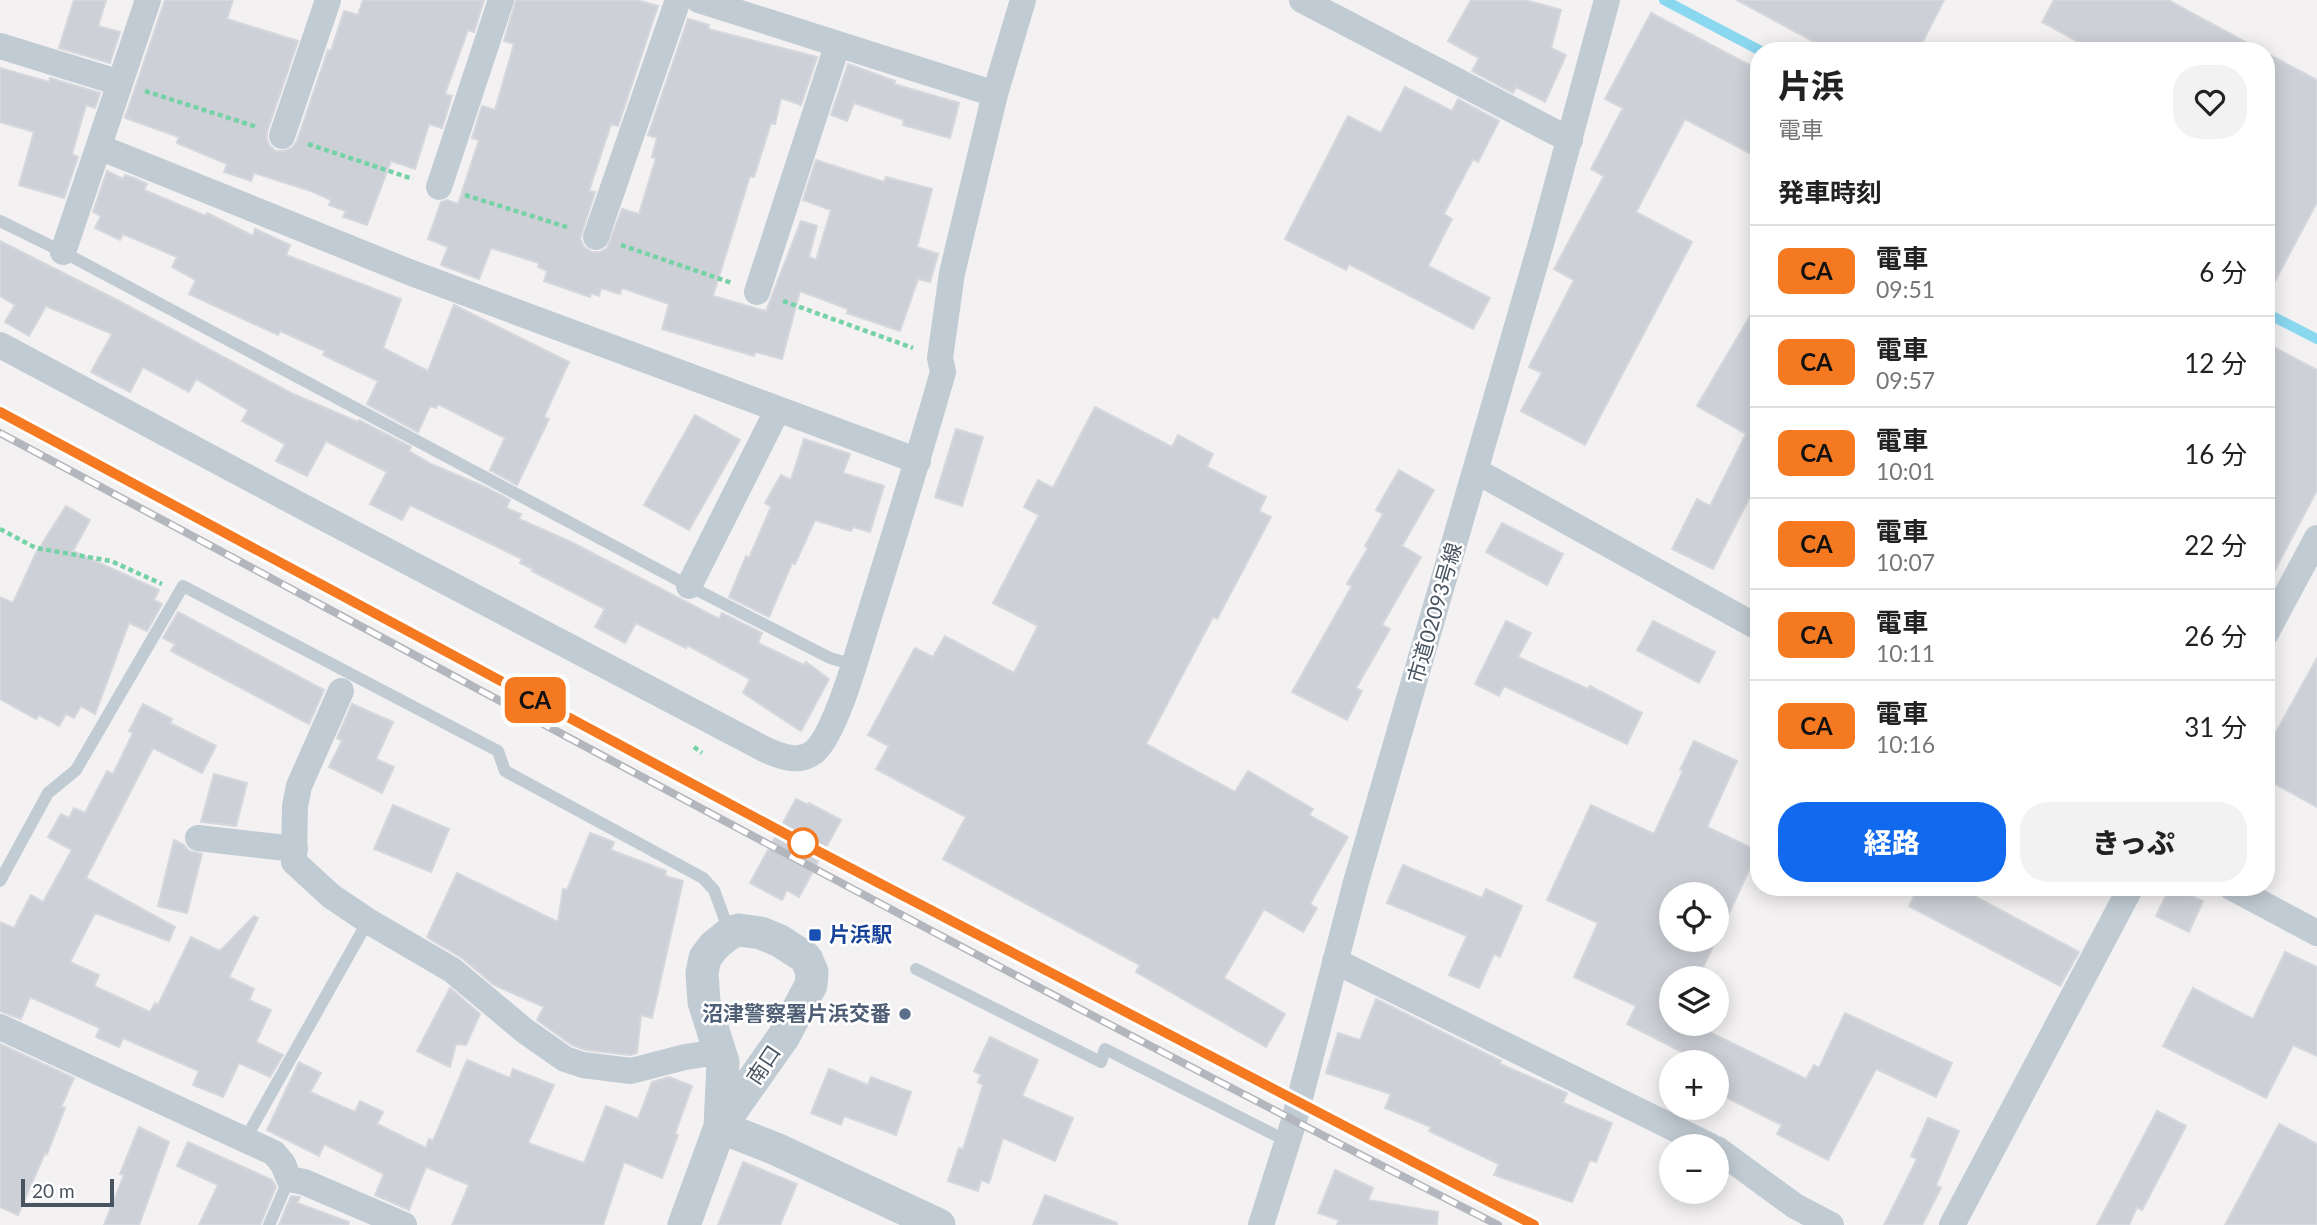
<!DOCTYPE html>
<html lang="ja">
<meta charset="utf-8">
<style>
body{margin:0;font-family:Lato,"Noto Sans JP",sans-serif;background:#f2f2f2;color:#222;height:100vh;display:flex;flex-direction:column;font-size:26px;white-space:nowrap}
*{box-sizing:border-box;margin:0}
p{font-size:23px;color:#767676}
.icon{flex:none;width:38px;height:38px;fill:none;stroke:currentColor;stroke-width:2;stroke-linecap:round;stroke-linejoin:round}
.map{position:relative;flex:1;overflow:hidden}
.sheet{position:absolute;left:1750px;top:42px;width:525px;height:854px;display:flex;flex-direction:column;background:#fff;border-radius:28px;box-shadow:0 4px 18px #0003}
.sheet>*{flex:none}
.badge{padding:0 14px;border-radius:10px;font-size:24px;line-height:46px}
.tools{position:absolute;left:1659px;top:882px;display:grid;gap:14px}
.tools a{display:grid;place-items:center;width:70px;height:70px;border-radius:50%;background:#fff;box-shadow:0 4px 18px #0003;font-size:35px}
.scale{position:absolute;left:21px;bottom:18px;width:93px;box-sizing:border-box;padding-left:7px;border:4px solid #485460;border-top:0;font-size:19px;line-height:24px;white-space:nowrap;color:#485460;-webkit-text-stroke:5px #fff;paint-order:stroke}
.map>.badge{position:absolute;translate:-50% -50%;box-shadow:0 0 0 4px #fff}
h2{padding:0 28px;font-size:26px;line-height:63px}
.round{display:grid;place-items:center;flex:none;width:74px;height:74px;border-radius:28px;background:#f2f2f2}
.head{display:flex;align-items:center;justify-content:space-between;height:119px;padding:0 28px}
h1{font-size:33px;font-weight:800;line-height:52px}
.action{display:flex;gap:14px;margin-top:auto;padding:14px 28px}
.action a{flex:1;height:80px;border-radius:28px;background:#1169ed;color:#fff;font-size:28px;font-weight:800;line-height:80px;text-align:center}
.action a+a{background:#f2f2f2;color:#222}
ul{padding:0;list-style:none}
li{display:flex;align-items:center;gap:21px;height:91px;padding:0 28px;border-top:2px solid #e0e0e0}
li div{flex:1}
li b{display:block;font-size:26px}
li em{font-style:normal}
li .badge{min-width:77px;font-weight:700;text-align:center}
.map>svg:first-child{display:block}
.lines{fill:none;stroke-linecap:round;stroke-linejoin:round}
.stream{stroke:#8ad7f0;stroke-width:10}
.building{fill:#cdd0d6;stroke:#d5d7dd;stroke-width:2}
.path{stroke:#75d2a7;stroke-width:4.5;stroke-dasharray:5 3.5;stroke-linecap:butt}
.service{stroke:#c1cbd3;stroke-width:12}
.minor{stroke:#c1cbd3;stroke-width:26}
.tertiary{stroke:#c1cbd3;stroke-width:33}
.rail-casing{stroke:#b3b6bc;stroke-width:8}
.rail{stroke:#fff;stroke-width:5;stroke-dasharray:16;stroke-linecap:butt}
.line-casing{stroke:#fff;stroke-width:16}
.line{stroke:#f47921;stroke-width:10}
.stop-dot{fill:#fff;stroke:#f47921;stroke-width:3.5}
.transit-dot{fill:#1a4fb4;stroke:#fff;stroke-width:2.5}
.service-dot{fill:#5c6f8a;stroke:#fff;stroke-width:2.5}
.labels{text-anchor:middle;stroke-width:5;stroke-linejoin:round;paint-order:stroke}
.street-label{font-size:21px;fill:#485460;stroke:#fff}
.transit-label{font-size:21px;font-weight:bold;fill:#164399;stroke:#fff;text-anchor:start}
.service-label{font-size:21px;font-weight:bold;fill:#4e5e75;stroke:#fff;text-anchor:end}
</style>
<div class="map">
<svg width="2317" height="1225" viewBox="0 0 2317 1225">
<rect width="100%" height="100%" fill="#f3f1f1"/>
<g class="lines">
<path class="stream" d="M 1664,0 L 1761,51
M 2266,313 L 2317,339"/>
</g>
<path class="building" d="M 74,0 L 106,0 L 98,26 L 120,32 L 110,63 L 59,48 Z
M 165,0 L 233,0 L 227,19 L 298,41 L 267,132 L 267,140 L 270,146 L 276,151 L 284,151 L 292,148 L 297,141 L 328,50 L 331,51 L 344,11 L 358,15 L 363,0 L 484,0 L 474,32 L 468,30 L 445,94 L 452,96 L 442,128 L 429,124 L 415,169 L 391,161 L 367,225 L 343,217 L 346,211 L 329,205 L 331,200 L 311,191 L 254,173 L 251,181 L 224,172 L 227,164 L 177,143 L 179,137 L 125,118 Z
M 516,0 L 637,0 L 658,6 L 618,126 L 611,124 L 589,191 L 595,192 L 580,239 L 584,247 L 592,252 L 600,252 L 607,248 L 622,209 L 639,214 L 656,158 L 652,157 L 657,138 L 648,135 L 688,19 L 709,25 L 708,29 L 817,57 L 801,105 L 781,98 L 775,124 L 771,123 L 754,177 L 750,176 L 713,296 L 766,311 L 801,221 L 817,226 L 809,257 L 816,260 L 831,210 L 803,200 L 816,160 L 884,182 L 886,177 L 932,189 L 917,247 L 938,254 L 930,282 L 918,279 L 900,331 L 847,313 L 848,309 L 800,291 L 782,359 L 755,352 L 754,356 L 662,329 L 669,304 L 622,288 L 620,294 L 601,288 L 599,296 L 591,293 L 590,297 L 544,281 L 547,271 L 538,267 L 539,263 L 491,248 L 479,279 L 441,265 L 448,247 L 428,239 L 441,202 L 447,200 L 458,204 L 479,140 L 472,138 L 482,106 L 495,110 L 514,44 L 504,41 Z
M 1471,0 L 1525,0 L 1561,10 L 1551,48 L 1566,55 L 1545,102 L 1516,87 L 1513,93 L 1472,71 L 1479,58 L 1448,41 Z
M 1737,0 L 1944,0 L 1918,51 L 1831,51 Z
M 2054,0 L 2168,0 L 2262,51 L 2095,51 L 2042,22 Z
M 1651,13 L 1759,70 L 1759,158 L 1685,119 L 1636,212 L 1692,242 L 1585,445 L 1521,411 L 1542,373 L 1529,367 L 1574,280 L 1554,269 L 1604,176 L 1591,169 L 1623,108 L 1605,99 Z
M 2266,53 L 2317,80 L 2317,202 L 2266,298 Z
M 848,64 L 895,81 L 894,84 L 959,103 L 950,138 L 903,125 L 904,120 L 854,103 L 847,121 L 831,115 Z
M 0,68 L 49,82 L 50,78 L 100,93 L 95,108 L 86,105 L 72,154 L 78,157 L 64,198 L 19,185 L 34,132 L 0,122 Z
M 1405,87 L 1452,111 L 1458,99 L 1499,121 L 1478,162 L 1473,159 L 1444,214 L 1452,219 L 1428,266 L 1490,298 L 1473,329 L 1349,264 L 1346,270 L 1285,239 L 1348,116 L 1381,133 Z
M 107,171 L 123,179 L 125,175 L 137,179 L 147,184 L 144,190 L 206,216 L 207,213 L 253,236 L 255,229 L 290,245 L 286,255 L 401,299 L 383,348 L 428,371 L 454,305 L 569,362 L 544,417 L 549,419 L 517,485 L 490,470 L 505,438 L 438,404 L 436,408 L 430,406 L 418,432 L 367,404 L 378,381 L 323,355 L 325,351 L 280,331 L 278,335 L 189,294 L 196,280 L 172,267 L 177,257 L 123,234 L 120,240 L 95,228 L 101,216 L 93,212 Z
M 0,241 L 119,301 L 291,393 L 358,422 L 359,420 L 411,447 L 409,451 L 431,464 L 483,486 L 510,500 L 506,508 L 521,514 L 519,519 L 571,542 L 719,619 L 722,613 L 762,633 L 758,643 L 804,665 L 806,662 L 829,679 L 801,731 L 743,693 L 750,679 L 687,645 L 686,648 L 636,623 L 625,643 L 595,627 L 605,609 L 532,571 L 533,569 L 520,563 L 522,559 L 410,505 L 402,520 L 370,504 L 387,472 L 326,441 L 307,476 L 276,461 L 285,444 L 242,421 L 248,410 L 196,379 L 189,392 L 143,367 L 130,392 L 91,372 L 112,334 L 46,306 L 29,336 L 5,322 L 15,305 L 0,296 Z
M 1759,301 L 1759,479 L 1713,569 L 1672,549 L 1697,499 L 1710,506 L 1746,434 L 1697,406 Z
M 2266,343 L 2317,370 L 2317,490 L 2266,587 Z
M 1095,407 L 1172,447 L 1178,435 L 1213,454 L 1207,467 L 1266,497 L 1259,511 L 1271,517 L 1217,619 L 1213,617 L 1146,744 L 1235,792 L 1248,771 L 1313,809 L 1309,815 L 1348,837 L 1310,904 L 1317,908 L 1303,932 L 1264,909 L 1224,978 L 1285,1014 L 1266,1047 L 1136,972 L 1140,965 L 943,859 L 966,817 L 876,769 L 889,746 L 868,735 L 915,648 L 933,657 L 945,636 L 1014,673 L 1038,626 L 993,603 L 1039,515 L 1024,507 L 1038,480 L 1053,488 Z
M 695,415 L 740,440 L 689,530 L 644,505 Z
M 956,429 L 983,437 L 962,506 L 935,497 Z
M 804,439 L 850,454 L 843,473 L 884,486 L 870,532 L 853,527 L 851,531 L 815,520 L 795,564 L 792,563 L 769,617 L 729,597 L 746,556 L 749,558 L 771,507 L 765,503 L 781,475 L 791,480 Z
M 1399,470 L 1434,490 L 1402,546 L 1421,557 L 1382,625 L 1390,629 L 1356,688 L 1362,691 L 1347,720 L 1292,692 L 1352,586 L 1347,584 L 1368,548 L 1365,546 L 1383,514 L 1376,510 Z
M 66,506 L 90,520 L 73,551 L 159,590 L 154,600 L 162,604 L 147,631 L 129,623 L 95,714 L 81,706 L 74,718 L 66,714 L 59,726 L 39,715 L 36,719 L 0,699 L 0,597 L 13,603 L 35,555 Z
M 1502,523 L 1563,554 L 1547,585 L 1486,552 Z
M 178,612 L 324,690 L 309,724 L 171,651 L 175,644 L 163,638 Z
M 1506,621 L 1531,633 L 1518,657 L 1588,689 L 1590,686 L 1642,713 L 1627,744 L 1504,686 L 1499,696 L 1475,684 Z
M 1653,621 L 1715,652 L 1699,683 L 1637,650 Z
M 2317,658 L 2317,807 L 2266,779 L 2266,750 Z
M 143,704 L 172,719 L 170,723 L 216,746 L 202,773 L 153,748 L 86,878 L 175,927 L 169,941 L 95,913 L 70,962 L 99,975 L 94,986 L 150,1012 L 155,1003 L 158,1005 L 191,937 L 220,951 L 254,916 L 258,918 L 229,977 L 254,989 L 249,1000 L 271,1010 L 256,1042 L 283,1055 L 270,1077 L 239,1063 L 223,1097 L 193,1085 L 199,1071 L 123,1038 L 119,1047 L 96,1037 L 100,1028 L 30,997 L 21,1019 L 0,1011 L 0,922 L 14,928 L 31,895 L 43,902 L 72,850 L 48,837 L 61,814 L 69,818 L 74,808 L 85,813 L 107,771 L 113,774 L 133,733 L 129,731 Z
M 352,704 L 393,722 L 376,759 L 394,767 L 382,793 L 329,767 L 342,741 L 337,738 Z
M 1694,741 L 1737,761 L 1707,827 L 1758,851 L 1717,939 L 1717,894 L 1671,894 L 1671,940 L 1716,940 L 1698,978 L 1671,978 L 1671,1024 L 1693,1024 L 1806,1079 L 1814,1065 L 1819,1068 L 1845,1013 L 1952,1063 L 1936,1097 L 1876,1069 L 1828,1160 L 1777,1134 L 1782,1125 L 1717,1093 L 1717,1062 L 1679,1062 L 1684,1053 L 1627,1024 L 1636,1006 L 1574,977 L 1598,923 L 1547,900 L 1591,805 L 1654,834 L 1683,771 L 1680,770 Z
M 214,774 L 247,783 L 236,826 L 201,822 Z
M 796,799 L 808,805 L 809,803 L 841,820 L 799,897 L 787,890 L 782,900 L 750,883 Z
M 393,805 L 449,829 L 431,872 L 374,849 Z
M 590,833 L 614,842 L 611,850 L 666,871 L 665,876 L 683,881 L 652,1018 L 641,1015 L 637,1053 L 630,1055 L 586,1050 L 572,1045 L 537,1020 L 544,1007 L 494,985 L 462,958 L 427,937 L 457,873 L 558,922 L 563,889 L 567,890 Z
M 174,840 L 184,845 L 189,851 L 202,854 L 187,913 L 158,906 Z
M 1403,865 L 1482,898 L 1486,889 L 1522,906 L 1500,957 L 1494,954 L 1479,988 L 1449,975 L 1467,936 L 1387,903 Z
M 1919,887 L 1981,887 L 1976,897 L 2079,952 L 2060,986 L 1909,906 Z
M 2170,887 L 2203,901 L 2189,932 L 2156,916 Z
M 2285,952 L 2317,967 L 2317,1056 L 2293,1045 L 2266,1098 L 2163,1046 L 2193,988 L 2253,1019 Z
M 450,988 L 480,1014 L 466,1045 L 456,1044 L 450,1067 L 417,1051 Z
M 1376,999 L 1501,1061 L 1500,1064 L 1567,1093 L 1563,1103 L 1612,1123 L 1596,1162 L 1590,1160 L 1572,1202 L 1494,1175 L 1499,1164 L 1429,1131 L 1431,1127 L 1385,1108 L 1391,1094 L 1326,1073 L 1338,1033 L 1360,1040 Z
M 990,1037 L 1038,1060 L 1022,1096 L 1073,1118 L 1055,1161 L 1003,1138 L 989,1183 L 981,1180 L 978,1191 L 948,1181 L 959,1148 L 963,1149 L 983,1085 L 978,1082 L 981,1075 L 974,1071 Z
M 0,1044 L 74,1078 L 61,1107 L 65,1108 L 47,1154 L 45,1153 L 18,1215 L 0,1207 Z
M 467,1060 L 510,1078 L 513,1069 L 554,1085 L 528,1143 L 584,1163 L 606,1106 L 638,1119 L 652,1082 L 669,1077 L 692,1086 L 675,1134 L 678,1135 L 662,1178 L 624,1162 L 603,1225 L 452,1225 L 469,1185 L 426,1167 L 409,1210 L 375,1195 L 384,1174 L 324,1144 L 319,1156 L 267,1130 L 299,1062 L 321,1073 L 310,1092 L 355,1112 L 360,1101 L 383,1112 L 377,1124 L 426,1148 L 429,1139 L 433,1141 Z
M 829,1069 L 868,1085 L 871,1077 L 911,1092 L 896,1135 L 844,1116 L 841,1125 L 811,1113 Z
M 2157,1111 L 2186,1126 L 2142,1210 L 2137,1207 L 2129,1225 L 2097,1225 Z
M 1928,1118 L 1959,1131 L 1936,1185 L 1941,1188 L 1922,1225 L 1884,1225 L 1917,1159 L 1911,1156 Z
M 2279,1124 L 2317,1144 L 2317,1225 L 2225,1225 Z
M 139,1127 L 169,1142 L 139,1225 L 104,1225 L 124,1175 L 120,1174 Z
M 188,1142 L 272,1180 L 276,1187 L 260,1225 L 199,1225 L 218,1185 L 177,1166 Z
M 743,1162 L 797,1184 L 780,1225 L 718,1225 Z
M 1335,1170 L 1373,1188 L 1368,1200 L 1438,1212 L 1437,1225 L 1337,1225 L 1339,1220 L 1318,1213 Z
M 1045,1195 L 1117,1223 L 1117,1225 L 1033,1225 Z
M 291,1196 L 300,1197 L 297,1203 L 349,1222 L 348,1225 L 279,1225 Z"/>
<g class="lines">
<path class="path" d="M 145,91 L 257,127
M 308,144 L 413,179
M 465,195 L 570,228
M 621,245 L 732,283
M 783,301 L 913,348
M 0,529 L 36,548 L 111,561 L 162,584
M 694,747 L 702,753"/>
<path class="service" d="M 0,221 L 63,252 L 689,586 L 830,658 L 854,665
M 0,881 L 48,793 L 76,770 L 183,586 L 498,751 L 505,771 L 703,878 L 714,890 L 729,931
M 916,969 L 1101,1062 L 1105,1049 L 1287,1141
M 246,1138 L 368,921
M 269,1225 L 289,1179"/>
<path class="minor" d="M 699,0 L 995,94
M 1302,0 L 1570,140
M 0,46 L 120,83
M 282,136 L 328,0
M 99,147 L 409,272 L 918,461
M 439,187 L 501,0
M 596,237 L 678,0
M 63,252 L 148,0
M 757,292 L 837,46
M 0,345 L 309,510 L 766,750 C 782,757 800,764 815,751 C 836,732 858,652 867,623 C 893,540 919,456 943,372 L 940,358 L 952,273 L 995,94 L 1023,0
M 1476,471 L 1759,628
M 689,586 L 778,409
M 2266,633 L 2317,538
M 341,691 L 299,786 L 295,806 L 294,862 L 331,896 L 368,921 L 452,970 L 525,1031 L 565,1059 L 583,1065 L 631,1071 L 685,1057 L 719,1052
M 198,838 L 295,849
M 2231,887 L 2317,933
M 1335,961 L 1710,1146
M 0,1027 L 274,1153 L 283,1164 L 289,1179 L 304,1182 L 404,1225
M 1717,1149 L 1795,1206 L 1831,1225
M 1261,1225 L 1294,1121 L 1356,882 L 1542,240 L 1607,0
M 1952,1225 L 2131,887"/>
<path class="tertiary" d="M 720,1127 L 776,1149 L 939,1225
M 684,1225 L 720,1127 L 784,1036 L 811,985 L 812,972 L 806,958 L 780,941 L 761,933 L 739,930 L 730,933 L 714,946 L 705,958 L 702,973 L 704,1002 L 723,1062 L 720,1127"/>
<g class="rail-casing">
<path id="rail" d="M 0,412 L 832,858 L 1534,1225
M 0,433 C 498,699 994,969 1498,1225"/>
</g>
<use href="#rail" class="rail"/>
</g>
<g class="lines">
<g class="line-casing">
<path id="line" d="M 0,412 L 808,846 L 1534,1225"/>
</g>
<use href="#line" class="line"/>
</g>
<circle class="stop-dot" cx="803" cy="843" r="14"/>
<rect class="transit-dot" x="808" y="928" width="14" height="14" rx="3.5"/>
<circle class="service-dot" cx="905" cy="1014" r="7"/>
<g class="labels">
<g class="street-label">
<text transform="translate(1435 613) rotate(-74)" y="7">市道02093号線</text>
<text transform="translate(764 1065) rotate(-56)" y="7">南口</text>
</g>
<g class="transit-label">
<text x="829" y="942">片浜駅</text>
</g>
<g class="service-label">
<text x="891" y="1021">沼津警察署片浜交番</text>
</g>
</g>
</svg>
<div class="tools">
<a><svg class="icon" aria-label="locate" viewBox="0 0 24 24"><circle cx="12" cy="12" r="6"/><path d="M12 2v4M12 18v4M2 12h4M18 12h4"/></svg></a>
<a><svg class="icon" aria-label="layers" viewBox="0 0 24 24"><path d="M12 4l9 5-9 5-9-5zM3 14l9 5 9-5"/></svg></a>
<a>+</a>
<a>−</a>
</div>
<div class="scale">20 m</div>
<b class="badge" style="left:535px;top:700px;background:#f47921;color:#111">CA</b>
<section class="sheet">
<div class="head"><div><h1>片浜</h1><p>電車</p></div><a class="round"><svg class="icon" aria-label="heart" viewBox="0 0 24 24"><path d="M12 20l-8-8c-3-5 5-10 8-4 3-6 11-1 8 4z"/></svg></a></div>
<h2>発車時刻</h2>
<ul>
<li><span class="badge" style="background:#f47921;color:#111">CA</span><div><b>電車</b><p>09:51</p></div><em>6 分</em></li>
<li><span class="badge" style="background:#f47921;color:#111">CA</span><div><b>電車</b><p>09:57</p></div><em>12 分</em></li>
<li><span class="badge" style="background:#f47921;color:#111">CA</span><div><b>電車</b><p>10:01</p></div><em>16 分</em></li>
<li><span class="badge" style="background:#f47921;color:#111">CA</span><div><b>電車</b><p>10:07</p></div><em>22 分</em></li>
<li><span class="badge" style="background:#f47921;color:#111">CA</span><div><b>電車</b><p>10:11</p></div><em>26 分</em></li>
<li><span class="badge" style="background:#f47921;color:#111">CA</span><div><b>電車</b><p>10:16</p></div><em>31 分</em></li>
</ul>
<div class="action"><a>経路</a><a>きっぷ</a></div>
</section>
</div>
